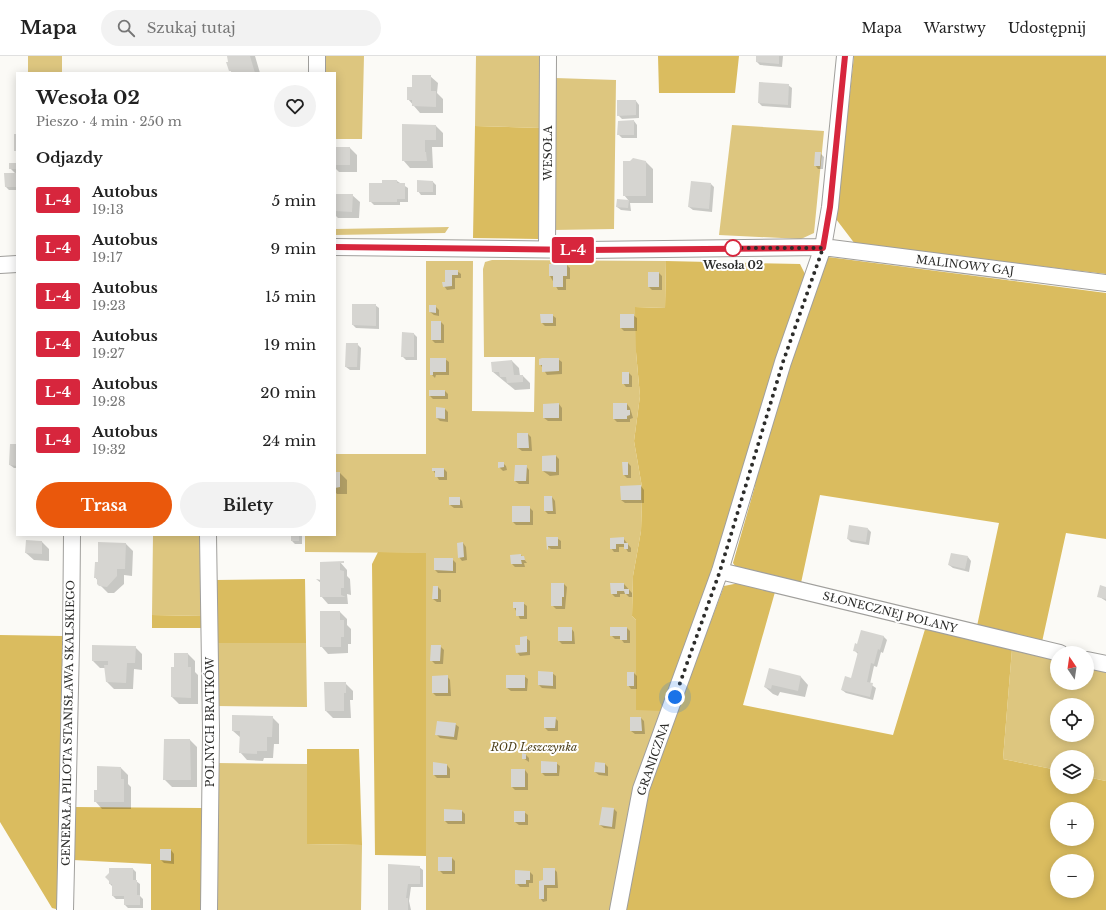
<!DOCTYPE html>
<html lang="pl">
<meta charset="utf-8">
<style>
body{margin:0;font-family:"Libre Baskerville",serif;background:#f2f2f2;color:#222;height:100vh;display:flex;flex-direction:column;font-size:15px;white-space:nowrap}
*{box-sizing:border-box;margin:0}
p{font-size:13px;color:#767676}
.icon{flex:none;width:22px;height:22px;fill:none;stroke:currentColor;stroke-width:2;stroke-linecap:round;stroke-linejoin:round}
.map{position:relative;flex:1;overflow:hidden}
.panel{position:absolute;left:16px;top:16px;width:320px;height:464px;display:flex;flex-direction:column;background:#fff;border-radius:0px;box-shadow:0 2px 10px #0003}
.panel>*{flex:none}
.badge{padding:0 8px;border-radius:3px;font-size:14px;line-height:26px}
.needle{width:26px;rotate:347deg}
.controls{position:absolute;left:1050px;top:590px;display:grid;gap:8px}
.controls a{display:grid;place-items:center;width:44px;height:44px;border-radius:50%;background:#fff;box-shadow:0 2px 10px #0003;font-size:20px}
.you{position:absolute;width:20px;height:20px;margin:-10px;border:3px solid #fff;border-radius:50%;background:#1a73e8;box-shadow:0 0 0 6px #1a73e833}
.map>.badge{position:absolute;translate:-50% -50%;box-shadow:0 0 0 2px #fff}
h2{padding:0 20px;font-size:15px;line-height:36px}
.round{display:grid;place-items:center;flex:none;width:42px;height:42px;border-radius:21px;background:#f2f2f2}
.headline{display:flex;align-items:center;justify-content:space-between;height:68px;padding:0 20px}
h1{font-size:19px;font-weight:700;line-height:30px}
.cta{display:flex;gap:8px;margin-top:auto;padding:8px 20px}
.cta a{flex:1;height:46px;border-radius:24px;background:#ea580c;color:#fff;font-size:16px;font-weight:700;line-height:46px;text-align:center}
.cta a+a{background:#f2f2f2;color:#222}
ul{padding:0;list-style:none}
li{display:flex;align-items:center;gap:12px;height:48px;padding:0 20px}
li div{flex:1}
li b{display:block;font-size:15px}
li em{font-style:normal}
li .badge{min-width:44px;font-weight:700;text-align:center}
header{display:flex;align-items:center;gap:24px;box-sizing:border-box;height:56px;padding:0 20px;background:#fff;border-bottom:1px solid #e0e0e0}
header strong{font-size:19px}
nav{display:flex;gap:22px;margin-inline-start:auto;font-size:14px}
.search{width:280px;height:36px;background:#f2f2f2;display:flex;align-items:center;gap:10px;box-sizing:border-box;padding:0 14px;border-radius:22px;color:#767676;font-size:15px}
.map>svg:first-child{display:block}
.green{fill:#ddc67f;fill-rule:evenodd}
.forest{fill:#dabc5f;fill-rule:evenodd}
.shadow{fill:#0003}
.building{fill:#d6d5d1}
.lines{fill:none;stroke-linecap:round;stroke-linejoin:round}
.minor-casing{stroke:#a09f9c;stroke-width:18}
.minor{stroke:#fff;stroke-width:16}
.line-casing{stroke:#fff;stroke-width:9}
.line{stroke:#d7263d;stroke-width:6}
.walk{stroke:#2d2d2b;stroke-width:4;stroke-dasharray:0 7.2}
.stop-dot{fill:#fff;stroke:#d7263d;stroke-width:2}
.labels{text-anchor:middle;stroke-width:4;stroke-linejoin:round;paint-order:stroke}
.street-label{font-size:11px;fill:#2d2d2b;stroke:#fff}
.stop-label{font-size:11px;font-weight:bold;fill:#2d2d2b;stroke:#fff}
.park-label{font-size:11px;font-style:italic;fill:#4b3e17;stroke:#fff}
</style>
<header>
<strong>Mapa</strong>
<div class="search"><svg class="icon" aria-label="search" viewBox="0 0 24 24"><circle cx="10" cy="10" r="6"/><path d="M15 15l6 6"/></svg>Szukaj tutaj</div>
<nav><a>Mapa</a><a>Warstwy</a><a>Udostępnij</a></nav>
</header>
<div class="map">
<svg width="1106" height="854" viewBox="0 0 1106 854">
<rect width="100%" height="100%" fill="#fbfaf6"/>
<path class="green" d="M 28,0 L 62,0 L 62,17 L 28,17 Z
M 323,0 L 364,0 L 362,83 L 335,83 L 335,17 L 322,17 Z
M 476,0 L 542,0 L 541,72 L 475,70 Z
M 555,22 L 616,24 L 614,173 L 553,174 Z
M 732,69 L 824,75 L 814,177 L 801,183 L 719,179 Z
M 449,171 L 445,177 L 335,179 L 335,173 Z
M 492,204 L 666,205 L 665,252 L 636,251 L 636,296 L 640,340 L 634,385 L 642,431 L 642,444 L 641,475 L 633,520 L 632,560 L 636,564 L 662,655 L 613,854 L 426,854 L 426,497 L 305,496 L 305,479 L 335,479 L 335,398 L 426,398 L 426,205 L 473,205 L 472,355 L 534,356 L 535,301 L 484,301 L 483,213 L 485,206 Z
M 153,479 L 203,479 L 203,560 L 152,559 Z
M 216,587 L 306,587 L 307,651 L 216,650 Z
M 1012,593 L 1057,603 L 1057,627 L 1087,627 L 1087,610 L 1106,614 L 1106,725 L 1087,721 L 1087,701 L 1057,701 L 1057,714 L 1003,703 ZM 1057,649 L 1087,649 L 1087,679 L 1057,679 Z
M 216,707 L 307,708 L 307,788 L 362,789 L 361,854 L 214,854 Z"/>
<path class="forest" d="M 658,0 L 739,0 L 735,37 L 659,37 Z
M 854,0 L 1106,0 L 1106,218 L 855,188 L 836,163 Z
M 475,70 L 541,72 L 538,183 L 473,182 Z
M 828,201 L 1106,237 L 1106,483 L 1066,477 L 1042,586 L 977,570 L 999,467 L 820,439 L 801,527 L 737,513 L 733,507 L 755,430 L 757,405 Z
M 666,205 L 800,208 L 805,218 L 733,460 L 662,655 L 636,654 L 636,564 L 632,560 L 633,520 L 641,475 L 642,444 L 642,431 L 634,385 L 640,340 L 636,296 L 635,251 L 665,252 Z
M 378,496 L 426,497 L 426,800 L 375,799 L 372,508 Z
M 305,523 L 306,587 L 216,587 L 216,524 Z
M 739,527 L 775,536 L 743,649 L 893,679 L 926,570 L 1012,593 L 1003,703 L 1057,714 L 1057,731 L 1087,731 L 1087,721 L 1106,725 L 1106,854 L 623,854 L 645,741 L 724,530 ZM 1057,753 L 1087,753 L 1087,783 L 1057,783 ZM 1057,805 L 1087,805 L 1087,835 L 1057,835 Z
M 152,559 L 203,560 L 202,572 L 152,572 Z
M 0,579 L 63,580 L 60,854 L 52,852 L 0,766 Z
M 307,693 L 359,693 L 362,789 L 307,788 Z
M 74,751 L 202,752 L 201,854 L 151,854 L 151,808 L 73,804 Z"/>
<path class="shadow" d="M 228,0 L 255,0 L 260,17 L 232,17 L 228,7 L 230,6 Z
M 757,0 L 783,0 L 782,11 L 760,9 L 757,6 Z
M 430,20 L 438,27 L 437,37 L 443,43 L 443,57 L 420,57 L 408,43 L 413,32 Z
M 788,29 L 792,32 L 791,52 L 762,50 L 759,47 Z
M 636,45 L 639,49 L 639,62 L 622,63 L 618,59 Z
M 634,65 L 637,69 L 637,82 L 622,82 L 618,78 Z
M 436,70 L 443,77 L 443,91 L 432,91 L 433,112 L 410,112 L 403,104 Z
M 335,92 L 350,92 L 357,99 L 357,116 L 339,116 L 335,112 Z
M 820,97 L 824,101 L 823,113 L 818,113 L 815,109 Z
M 646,106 L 653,113 L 653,147 L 630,147 L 631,155 L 621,154 L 617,151 L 618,144 L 629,145 L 624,139 Z
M 17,108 L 17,134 L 9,134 L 6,131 L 5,118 L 16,118 L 10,112 Z
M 397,125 L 408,132 L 408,146 L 400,146 L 400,149 L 374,149 L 370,145 L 382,128 Z
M 433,126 L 436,129 L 436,139 L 421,139 L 418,135 Z
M 711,128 L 714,131 L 712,156 L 693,154 L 689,151 Z
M 335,139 L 352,139 L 360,146 L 359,162 L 338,162 L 335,159 Z
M 567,209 L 570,212 L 570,223 L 566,223 L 566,234 L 558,234 L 550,220 Z
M 446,215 L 457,215 L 461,218 L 461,222 L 455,222 L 455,233 L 447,234 L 444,230 L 446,227 Z
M 659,217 L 662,220 L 662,234 L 652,234 L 648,230 Z
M 353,249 L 375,249 L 379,252 L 379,273 L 356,272 L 353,269 Z
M 435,250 L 439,254 L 439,260 L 434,259 L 430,256 Z
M 552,259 L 556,262 L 556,270 L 545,270 L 542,267 Z
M 633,259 L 637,262 L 637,275 L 624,275 L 621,272 Z
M 441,266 L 444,269 L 444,287 L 435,287 L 432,284 Z
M 414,278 L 417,281 L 417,304 L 406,304 L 402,300 Z
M 357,288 L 361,292 L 360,314 L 350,314 L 346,311 Z
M 431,303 L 445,303 L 449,306 L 449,319 L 436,319 L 435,322 L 431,318 Z
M 558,303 L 562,306 L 562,318 L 547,319 L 540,308 Z
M 512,305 L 519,312 L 520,320 L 523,320 L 530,327 L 530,333 L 515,334 L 493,316 Z
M 629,317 L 632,320 L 632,331 L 626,331 L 623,327 Z
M 445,335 L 448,338 L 448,343 L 433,343 L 430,340 Z
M 559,348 L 562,352 L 562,365 L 548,365 L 544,362 Z
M 627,348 L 630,352 L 633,362 L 630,363 L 630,366 L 617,366 L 614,363 Z
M 445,353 L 448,356 L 448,366 L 440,365 L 437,362 Z
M 528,378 L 531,381 L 532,395 L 522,395 L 518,392 Z
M 17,389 L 17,412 L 14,412 L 10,409 Z
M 556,400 L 559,403 L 559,419 L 550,420 L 543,415 Z
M 503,407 L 506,410 L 507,414 L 503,415 L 499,411 Z
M 628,407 L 631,410 L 631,422 L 627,422 L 624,419 Z
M 526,410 L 529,414 L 529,428 L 519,428 L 515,425 Z
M 444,413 L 447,416 L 447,424 L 439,424 L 433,414 Z
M 335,417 L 340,417 L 347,424 L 347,438 L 337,438 L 335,436 Z
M 641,430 L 644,434 L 644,447 L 625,447 L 621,444 Z
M 552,441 L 555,445 L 556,458 L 548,458 L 545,455 Z
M 459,442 L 462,445 L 463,452 L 454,452 L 450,449 Z
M 513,451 L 529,451 L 533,455 L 533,469 L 516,469 L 513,466 Z
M 868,473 L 871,476 L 869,489 L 851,486 L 848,483 Z
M 286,479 L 302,479 L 302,488 L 295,488 L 292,485 L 292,480 Z
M 557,482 L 561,485 L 561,493 L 551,493 L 547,490 Z
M 623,482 L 631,492 L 631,496 L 628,496 L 625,491 L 619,491 L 619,496 L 614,496 L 611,492 L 611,483 Z
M 27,485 L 42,486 L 49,493 L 49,505 L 34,504 L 26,497 Z
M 463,487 L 466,491 L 467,504 L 462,505 L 459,501 Z
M 126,488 L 133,495 L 132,520 L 124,519 L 124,528 L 114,537 L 108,537 L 98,527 L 98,525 L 95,521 L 99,507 Z
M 521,499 L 527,507 L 524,507 L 525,511 L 515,511 L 512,508 Z
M 968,501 L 971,505 L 969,516 L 953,512 L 949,509 Z
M 452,503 L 456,507 L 456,517 L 438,517 L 435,514 Z
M 340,506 L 347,514 L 347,520 L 350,523 L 351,539 L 347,538 L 348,548 L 328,548 L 321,540 L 321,527 L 316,523 L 321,524 Z
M 564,528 L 567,531 L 565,553 L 556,553 L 552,549 Z
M 612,528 L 624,528 L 632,537 L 632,541 L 629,541 L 626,538 L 620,538 L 620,541 L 615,541 L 612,538 Z
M 434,531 L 438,531 L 441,534 L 441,546 L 437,546 L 433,543 Z
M 1106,532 L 1106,545 L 1098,540 Z
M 523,547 L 527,550 L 527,563 L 520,563 L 514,551 Z
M 340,556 L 347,563 L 347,569 L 351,573 L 351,588 L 348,588 L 348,597 L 328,598 L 321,590 Z
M 571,572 L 574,576 L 575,588 L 562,588 L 559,585 Z
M 627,572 L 630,575 L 630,587 L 624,587 L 621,583 L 615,583 L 611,579 Z
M 883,580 L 887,584 L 883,597 L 881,596 L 877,611 L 874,610 L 870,628 L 876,632 L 873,644 L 846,637 L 842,634 L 852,623 L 858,598 L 854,594 L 858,589 Z
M 526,582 L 530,585 L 530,599 L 520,600 L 517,596 Z
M 440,590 L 444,594 L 443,608 L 435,608 L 431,604 Z
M 135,591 L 142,598 L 142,614 L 134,613 L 133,633 L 114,633 L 107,626 L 106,612 L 100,612 L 93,605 Z
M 188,598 L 195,605 L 195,616 L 198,619 L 198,648 L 179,648 L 172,641 L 175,612 Z
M 770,614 L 801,621 L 808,629 L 805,641 L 780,636 L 778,640 L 773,638 L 765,631 Z
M 552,617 L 556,620 L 556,633 L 542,632 L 539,629 Z
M 634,617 L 637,620 L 637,633 L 631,633 L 628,629 Z
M 447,620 L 450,624 L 451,640 L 436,640 L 433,637 Z
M 524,620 L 528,623 L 527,635 L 511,635 L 507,632 Z
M 345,627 L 353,635 L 353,644 L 350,644 L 351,662 L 333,662 L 326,655 Z
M 272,661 L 279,668 L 279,688 L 274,688 L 273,702 L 264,702 L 263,705 L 247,704 L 240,696 L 241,682 L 233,675 Z
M 555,662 L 558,665 L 558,675 L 548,675 L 545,672 Z
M 641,662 L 644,665 L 645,678 L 635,678 L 631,675 Z
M 455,668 L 459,671 L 457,684 L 440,682 L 436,678 Z
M 190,684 L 197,691 L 197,731 L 172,731 L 164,723 Z
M 526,699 L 529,702 L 529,706 L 523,702 Z
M 542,706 L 556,707 L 560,710 L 559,720 L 545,720 L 542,717 Z
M 596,707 L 605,708 L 608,711 L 608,720 L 599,719 L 595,716 Z
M 447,709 L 450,713 L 450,722 L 437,722 L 434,719 Z
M 121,712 L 128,719 L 128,728 L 131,731 L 131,753 L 102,753 L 95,745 L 98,735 Z
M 525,714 L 528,718 L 528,734 L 515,734 L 512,731 Z
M 614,753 L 617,756 L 615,773 L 604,772 L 600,769 Z
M 462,755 L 465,758 L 465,768 L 448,768 L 445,765 Z
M 524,756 L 528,759 L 528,769 L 519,769 L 515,766 Z
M 171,794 L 174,798 L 174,808 L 164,807 L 161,804 Z
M 452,802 L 455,805 L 455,818 L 443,818 L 439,814 Z
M 419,811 L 423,814 L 423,831 L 411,831 L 409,845 L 411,854 L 389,854 Z
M 133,813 L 136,816 L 136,825 L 140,828 L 140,840 L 143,843 L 143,852 L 128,852 L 125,849 L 125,843 L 116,843 L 113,840 L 113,831 L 110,828 Z
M 554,813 L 557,816 L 558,832 L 547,832 L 547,845 L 543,846 L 540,842 L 544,825 Z
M 530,816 L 533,819 L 533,827 L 529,827 L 529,831 L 520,831 L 516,827 Z"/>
<path class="building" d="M 227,0 L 250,0 L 255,17 L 232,17 L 231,15 L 229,15 L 226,6 L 228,6 Z
M 756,0 L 779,0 L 779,8 L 756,6 Z
M 412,19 L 431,19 L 431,35 L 436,35 L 436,51 L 412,50 L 412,44 L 407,44 L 407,31 L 412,31 Z
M 759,26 L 789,28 L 788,49 L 758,47 Z
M 617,44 L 636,44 L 636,59 L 617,60 Z
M 634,64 L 634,79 L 617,79 L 618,65 Z
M 402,68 L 436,69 L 436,84 L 425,84 L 425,96 L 426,96 L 427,105 L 402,105 Z
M 14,78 L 17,78 L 17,95 L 14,95 Z
M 335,91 L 350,91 L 350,109 L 335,109 Z
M 815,96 L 821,96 L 820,110 L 814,110 Z
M 633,102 L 646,105 L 646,140 L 623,140 L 623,105 L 630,105 Z
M 9,107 L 17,107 L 17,113 L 9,113 Z
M 4,117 L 17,117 L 17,131 L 5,131 Z
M 382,124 L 397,124 L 397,127 L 405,127 L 405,143 L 397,143 L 397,146 L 369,146 L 369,127 L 382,127 Z
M 417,124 L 433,125 L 433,136 L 417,136 Z
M 691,125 L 711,127 L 709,153 L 688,151 Z
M 335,138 L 353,138 L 352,156 L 335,155 Z
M 617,143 L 629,144 L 628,152 L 616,151 Z
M 549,208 L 567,208 L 567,220 L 563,220 L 563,231 L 553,231 L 553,220 L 549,220 Z
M 445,214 L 458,214 L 458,219 L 452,219 L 452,230 L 443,231 L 442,226 L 445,226 Z
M 648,216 L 659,216 L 659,231 L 648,231 Z
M 352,248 L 376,248 L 376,270 L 352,269 Z
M 429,249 L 436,249 L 436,257 L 429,256 Z
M 540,258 L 553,258 L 553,267 L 541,267 Z
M 620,258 L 634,258 L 634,272 L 620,272 Z
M 431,265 L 441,265 L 441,284 L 431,284 Z
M 402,276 L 414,277 L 414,301 L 401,301 Z
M 346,287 L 358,287 L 357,311 L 345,311 Z
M 430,302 L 446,302 L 446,316 L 433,316 L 433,319 L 430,319 Z
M 542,302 L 559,302 L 559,315 L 542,316 L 542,309 L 539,309 L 539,303 Z
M 512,304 L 514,319 L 523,319 L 523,326 L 507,327 L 506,321 L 500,321 L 499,316 L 492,316 L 491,306 Z
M 622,316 L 629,316 L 629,328 L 622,328 Z
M 429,334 L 445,334 L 445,340 L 429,340 Z
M 559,347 L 559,362 L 543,362 L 543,348 Z
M 613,347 L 627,347 L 627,354 L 630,354 L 630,359 L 627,360 L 627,363 L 613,363 Z
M 436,351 L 445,352 L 445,363 L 436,362 Z
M 517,377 L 528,377 L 529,392 L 517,392 Z
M 10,388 L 17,388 L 17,410 L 9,409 Z
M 556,399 L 556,416 L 542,415 L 542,400 Z
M 498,406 L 504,406 L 504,411 L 498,412 Z
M 622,406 L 628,406 L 628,419 L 623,419 Z
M 515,409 L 527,409 L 526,425 L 514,425 Z
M 432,412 L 444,412 L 444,421 L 435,421 L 435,415 L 432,415 Z
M 335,416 L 340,416 L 340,431 L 335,432 Z
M 641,429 L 641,444 L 621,444 L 620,430 Z
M 544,440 L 552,440 L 553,455 L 544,455 Z
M 449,441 L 460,441 L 460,449 L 449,449 Z
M 512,450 L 530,450 L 530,466 L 512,466 Z
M 849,469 L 868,472 L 866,486 L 847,483 Z
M 291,479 L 299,479 L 299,485 L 291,485 Z
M 546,481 L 558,481 L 558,490 L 548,490 L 548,493 L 547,494 Z
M 624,481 L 624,487 L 628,487 L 628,493 L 624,493 L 624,488 L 616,488 L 616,493 L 610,493 L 610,482 Z
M 26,484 L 42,485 L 42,498 L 25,497 Z
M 98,486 L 126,487 L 125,513 L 117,513 L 117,520 L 107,531 L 99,530 L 97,528 L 97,522 L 94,522 L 95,506 L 98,506 Z
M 463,486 L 464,501 L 458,502 L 457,487 Z
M 951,497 L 968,500 L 965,513 L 948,509 Z
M 521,498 L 521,500 L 524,500 L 525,504 L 521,504 L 522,508 L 511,508 L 510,499 Z
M 434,502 L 453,502 L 453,515 L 434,514 Z
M 344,505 L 344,507 L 340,507 L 340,514 L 344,515 L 344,532 L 341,532 L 341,539 L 346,541 L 320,541 L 320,506 Z
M 551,527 L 564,527 L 564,541 L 562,541 L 562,550 L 551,550 Z
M 610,527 L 624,527 L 624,533 L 629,533 L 629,538 L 625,538 L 624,535 L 617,535 L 617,538 L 611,538 Z
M 1100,529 L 1106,531 L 1106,543 L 1097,541 Z
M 433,530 L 438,530 L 438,543 L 432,543 Z
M 513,546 L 524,546 L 524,560 L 516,560 L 516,552 L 513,552 Z
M 320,555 L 340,555 L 340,564 L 344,564 L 344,581 L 341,581 L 341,591 L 320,591 Z
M 558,571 L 572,571 L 572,585 L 558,585 Z
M 610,571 L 627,571 L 627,584 L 620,584 L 620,580 L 610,580 Z
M 861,574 L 884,580 L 880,594 L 878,593 L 874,608 L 871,607 L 867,626 L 873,627 L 870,641 L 841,634 L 845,620 L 851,622 L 858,596 L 853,595 L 855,587 L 857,588 Z
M 527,580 L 527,596 L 516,597 L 515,589 L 520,589 L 520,581 Z
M 92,589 L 136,590 L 135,607 L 127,607 L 126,627 L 106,626 L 104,609 L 108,609 L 108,605 L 92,605 Z
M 431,589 L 441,589 L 440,605 L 430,605 Z
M 174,597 L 188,597 L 188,611 L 191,611 L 191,642 L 171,641 L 171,611 L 174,611 Z
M 769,612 L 801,620 L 798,635 L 772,629 L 771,633 L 764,631 Z
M 538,615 L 553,616 L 553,630 L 538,629 Z
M 627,616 L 634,616 L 634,630 L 627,630 Z
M 448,619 L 448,637 L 432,637 L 432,620 Z
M 506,619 L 525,619 L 525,632 L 506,632 Z
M 324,626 L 346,626 L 346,637 L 344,637 L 344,655 L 325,655 Z
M 232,659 L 273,660 L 272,681 L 267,681 L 267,695 L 257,695 L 257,698 L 239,697 L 240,675 L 232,675 Z
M 544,661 L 556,661 L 555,672 L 544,672 Z
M 630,661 L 641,661 L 642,675 L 630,675 Z
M 437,665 L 456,667 L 454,681 L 435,679 Z
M 164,683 L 190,683 L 191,724 L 163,724 Z
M 522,697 L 526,698 L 526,703 L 522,703 Z
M 541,705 L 557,706 L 557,717 L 541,717 Z
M 433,706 L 447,708 L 447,719 L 433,719 Z
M 595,706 L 605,707 L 605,717 L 594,716 Z
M 97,710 L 121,711 L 121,723 L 124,723 L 124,746 L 94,746 L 94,734 L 97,734 Z
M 511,713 L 525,713 L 525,731 L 511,731 Z
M 602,751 L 614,752 L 612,771 L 599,769 Z
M 444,753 L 462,754 L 462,765 L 444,765 Z
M 514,755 L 525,755 L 525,766 L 514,766 Z
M 160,793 L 171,793 L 171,805 L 160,804 Z
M 438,801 L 452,801 L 452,815 L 438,815 Z
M 388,808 L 420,810 L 420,828 L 408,828 L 406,842 L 408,842 L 408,854 L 388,854 Z
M 109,812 L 133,812 L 133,824 L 137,824 L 137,839 L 140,839 L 140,849 L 124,849 L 124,840 L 112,840 L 112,828 L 109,828 L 109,825 L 105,821 L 109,817 Z
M 543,812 L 555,812 L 555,829 L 544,829 L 544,843 L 539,843 L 539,825 L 543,824 Z
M 515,814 L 530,815 L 530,824 L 526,824 L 526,828 L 515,828 Z"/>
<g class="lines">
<g class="minor-casing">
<path id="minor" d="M 317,17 L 317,0
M 335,191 L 585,194 L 823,191 L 1106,227
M 547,193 L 548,0
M 0,209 L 17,208
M 208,479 L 211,675 L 209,854
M 720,515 L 1060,597
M 1087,604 L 1106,608
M 65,854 L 71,588 L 72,479
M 618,854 L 641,733 L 720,515 L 783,306 L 823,191 L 830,151 L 845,0"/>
</g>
<use href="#minor" class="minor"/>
</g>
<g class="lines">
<g class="line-casing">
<path id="line" d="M 335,191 L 585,194 L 823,192 L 830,151 L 845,0"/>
</g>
<use href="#line" class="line"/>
<path class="walk" d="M 675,641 L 720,515 L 783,306 L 823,192 L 729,192 L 733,192"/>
</g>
<circle class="stop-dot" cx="733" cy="192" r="8"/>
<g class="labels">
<g class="street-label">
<text transform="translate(548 97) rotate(-90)" y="4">WESOŁA</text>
<text transform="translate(965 209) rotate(7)" y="4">MALINOWY GAJ</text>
<text transform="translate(890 556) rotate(14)" y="4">SŁONECZNEJ POLANY</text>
<text transform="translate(210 666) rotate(-90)" y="4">POLNYCH BRATKÓW</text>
<text transform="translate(68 667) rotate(-89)" y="4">GENERAŁA PILOTA STANISŁAWA SKALSKIEGO</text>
<text transform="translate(653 703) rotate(-71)" y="4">GRANICZNA</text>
</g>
<g class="stop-label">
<text x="733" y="213">Wesoła 02</text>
</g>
<g class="park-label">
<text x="534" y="695">ROD Leszczynka</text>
</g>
</g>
</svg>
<div class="controls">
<a><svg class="needle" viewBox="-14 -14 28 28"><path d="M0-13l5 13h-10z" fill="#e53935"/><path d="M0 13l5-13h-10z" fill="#767676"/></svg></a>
<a><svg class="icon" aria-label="locate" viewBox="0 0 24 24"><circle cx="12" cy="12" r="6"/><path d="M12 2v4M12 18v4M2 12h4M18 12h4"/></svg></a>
<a><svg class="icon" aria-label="layers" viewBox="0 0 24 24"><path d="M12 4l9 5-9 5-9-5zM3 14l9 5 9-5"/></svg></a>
<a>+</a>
<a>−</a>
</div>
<div class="you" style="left:675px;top:641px"></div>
<b class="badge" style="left:573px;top:194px;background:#d7263d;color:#fff">L-4</b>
<section class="panel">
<div class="headline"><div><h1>Wesoła 02</h1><p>Pieszo · 4 min · 250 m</p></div><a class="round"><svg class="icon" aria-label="heart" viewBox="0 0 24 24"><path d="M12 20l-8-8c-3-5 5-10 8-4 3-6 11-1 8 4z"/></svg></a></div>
<h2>Odjazdy</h2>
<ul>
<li><span class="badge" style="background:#d7263d;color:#fff">L-4</span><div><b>Autobus</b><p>19:13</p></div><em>5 min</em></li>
<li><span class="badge" style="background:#d7263d;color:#fff">L-4</span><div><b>Autobus</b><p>19:17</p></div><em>9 min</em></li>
<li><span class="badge" style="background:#d7263d;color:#fff">L-4</span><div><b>Autobus</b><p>19:23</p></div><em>15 min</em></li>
<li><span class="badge" style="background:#d7263d;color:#fff">L-4</span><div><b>Autobus</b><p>19:27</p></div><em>19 min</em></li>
<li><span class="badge" style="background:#d7263d;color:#fff">L-4</span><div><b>Autobus</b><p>19:28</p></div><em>20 min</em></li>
<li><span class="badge" style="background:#d7263d;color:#fff">L-4</span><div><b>Autobus</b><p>19:32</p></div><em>24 min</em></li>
</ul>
<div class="cta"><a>Trasa</a><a>Bilety</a></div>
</section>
</div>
